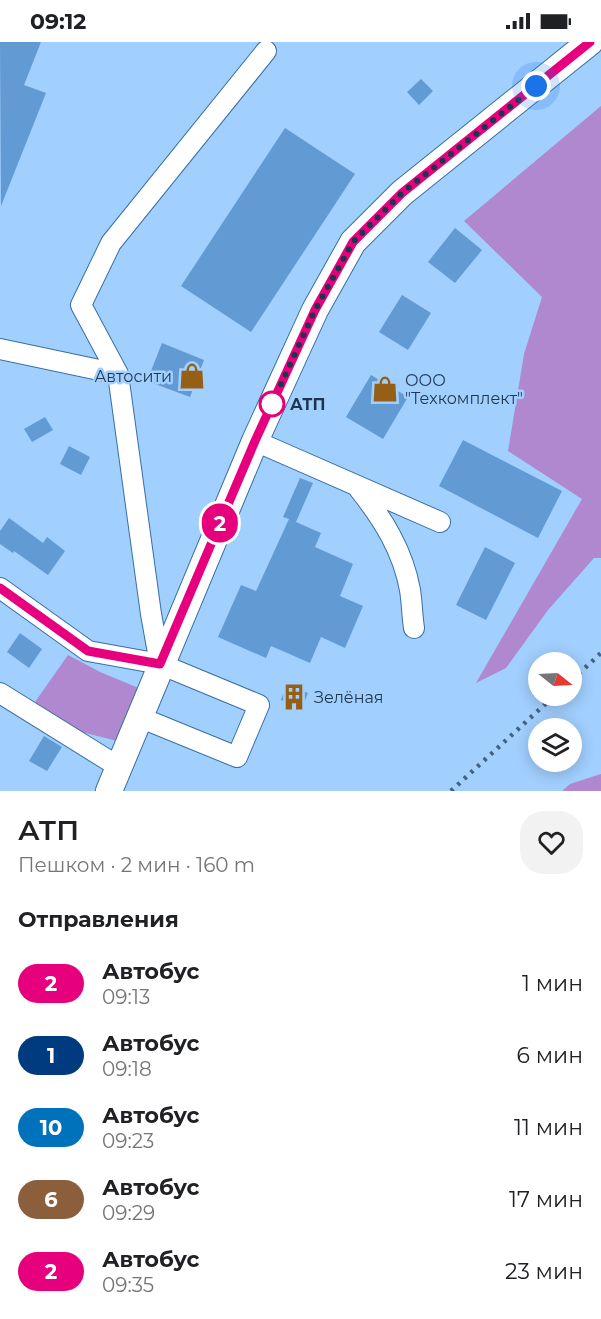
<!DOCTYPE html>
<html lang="ru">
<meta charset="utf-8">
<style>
body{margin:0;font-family:Montserrat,sans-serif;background:#f2f2f2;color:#202124;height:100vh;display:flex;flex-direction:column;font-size:22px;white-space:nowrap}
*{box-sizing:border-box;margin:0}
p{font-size:20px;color:#757577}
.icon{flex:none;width:33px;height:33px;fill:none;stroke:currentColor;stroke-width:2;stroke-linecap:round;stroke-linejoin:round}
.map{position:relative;height:749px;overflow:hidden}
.details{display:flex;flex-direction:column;background:#fff;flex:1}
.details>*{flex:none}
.badge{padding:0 12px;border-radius:20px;font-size:21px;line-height:39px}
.needle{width:39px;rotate:108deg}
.tools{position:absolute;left:528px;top:610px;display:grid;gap:12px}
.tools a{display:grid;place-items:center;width:54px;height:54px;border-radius:50%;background:#fff;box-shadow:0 3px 15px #0003;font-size:30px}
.you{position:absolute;width:30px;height:30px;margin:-15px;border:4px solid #fff;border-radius:50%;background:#1a73e8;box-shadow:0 0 0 9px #1a73e833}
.map>.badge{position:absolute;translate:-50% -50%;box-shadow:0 0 0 3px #fff}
h2{padding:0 18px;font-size:22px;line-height:54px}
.round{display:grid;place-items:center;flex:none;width:63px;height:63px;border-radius:24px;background:#f2f2f2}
.summary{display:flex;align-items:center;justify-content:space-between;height:102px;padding:0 18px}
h1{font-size:28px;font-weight:600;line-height:45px}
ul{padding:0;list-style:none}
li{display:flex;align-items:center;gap:18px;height:72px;padding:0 18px}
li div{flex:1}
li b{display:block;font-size:22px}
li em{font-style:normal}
li .badge{min-width:66px;font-weight:700;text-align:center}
.status{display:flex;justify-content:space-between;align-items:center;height:42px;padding:0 30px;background:#fff;direction:ltr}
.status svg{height:16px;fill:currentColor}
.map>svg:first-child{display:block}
.green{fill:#af88cf}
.building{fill:#629bd3}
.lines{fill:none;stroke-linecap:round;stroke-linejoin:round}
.minor-casing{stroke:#376fa4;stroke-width:22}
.major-casing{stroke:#376fa4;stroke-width:28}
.minor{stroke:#fff;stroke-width:20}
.major{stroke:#fff;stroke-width:26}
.rail{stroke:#446280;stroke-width:4.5;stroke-dasharray:3 6;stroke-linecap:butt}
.line-casing{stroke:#fff;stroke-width:14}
.line{stroke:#e6007e;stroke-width:9}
.walk{stroke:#1e364d;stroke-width:6;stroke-dasharray:0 10.8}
.stop-dot{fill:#fff;stroke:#e6007e;stroke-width:3}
.labels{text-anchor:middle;stroke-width:5;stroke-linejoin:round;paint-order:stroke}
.poi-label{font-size:16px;fill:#1e364d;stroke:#a1cffe;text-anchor:start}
.stop-label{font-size:16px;font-weight:bold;fill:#1e364d;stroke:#a1cffe;text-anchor:start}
</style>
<div class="status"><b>09:12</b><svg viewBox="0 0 49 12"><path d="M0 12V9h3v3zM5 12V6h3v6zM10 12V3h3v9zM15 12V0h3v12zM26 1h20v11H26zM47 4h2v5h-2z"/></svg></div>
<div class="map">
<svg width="601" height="749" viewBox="0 0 601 749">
<rect width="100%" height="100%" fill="#a1cffe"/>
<path class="green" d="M 601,64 L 601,516 L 594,516 L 548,568 L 506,626 L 476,641 L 582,457 L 508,409 L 524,312 L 542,255 L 464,179 Z
M 68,613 L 100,630 L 141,647 L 117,699 L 74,688 L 35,660 Z
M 601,732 L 601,749 L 562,749 L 570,742 Z"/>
<path class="building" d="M 0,0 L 41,0 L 24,43 L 46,51 L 1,164 Z
M 421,37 L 433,49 L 419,63 L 407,50 Z
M 285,86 L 355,132 L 251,290 L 181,244 Z
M 455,186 L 482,208 L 455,241 L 428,220 Z
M 402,253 L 431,271 L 408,308 L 379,290 Z
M 162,301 L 204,318 L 190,355 L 147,339 Z
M 371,333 L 408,355 L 383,397 L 346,375 Z
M 45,375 L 53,388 L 32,400 L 24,387 Z
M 463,398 L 562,449 L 538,496 L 439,444 Z
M 69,404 L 90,415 L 81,433 L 60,422 Z
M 300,436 L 313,441 L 296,480 L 321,491 L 315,505 L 353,522 L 340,554 L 363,564 L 345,606 L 321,595 L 310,621 L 271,604 L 266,616 L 218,595 L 241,543 L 256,549 L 289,477 L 283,475 Z
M 9,476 L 43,501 L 47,495 L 65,509 L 48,533 L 14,509 L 13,511 L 0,502 L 0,489 Z
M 485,505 L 515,521 L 486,578 L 456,563 Z
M 20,591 L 42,607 L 29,626 L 7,610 Z
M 286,643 L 308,651 L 302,666 L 281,658 Z
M 44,694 L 62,705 L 47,729 L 29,719 Z"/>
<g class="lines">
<g class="minor-casing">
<path id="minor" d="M 0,307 L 118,332
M 255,399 L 440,480
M 359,447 C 383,477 403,509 410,548 C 412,560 412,573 414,586
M 0,546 L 88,609 L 160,622 L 259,663 L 237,715 L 139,675
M 160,622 L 151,572 L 118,332 L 81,263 L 111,201 L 266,9
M 0,651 L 119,725"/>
</g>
<g class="major-casing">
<path id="major" d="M 109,749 L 255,399 L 315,268 L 353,200 L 402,151 L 590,0"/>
</g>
<use href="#minor" class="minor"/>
<use href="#major" class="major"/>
<path class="rail" d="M 572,638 L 601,611
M 451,749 L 554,654"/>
</g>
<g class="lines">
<g class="line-casing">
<path id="line" d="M 0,546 L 88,609 L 160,622 L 255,399 L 315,268 L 353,200 L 402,151 L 590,0"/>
</g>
<use href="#line" class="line"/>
<path class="walk" d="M 272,362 L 315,268 L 353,200 L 402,151 L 536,44"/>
</g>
<defs>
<g id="shop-bare" transform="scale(2.07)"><path d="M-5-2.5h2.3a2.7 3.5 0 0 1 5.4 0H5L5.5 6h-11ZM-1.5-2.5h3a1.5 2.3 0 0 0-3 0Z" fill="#956015" stroke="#a1cffe" stroke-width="2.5" paint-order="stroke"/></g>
<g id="building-bare" transform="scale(2.07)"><path d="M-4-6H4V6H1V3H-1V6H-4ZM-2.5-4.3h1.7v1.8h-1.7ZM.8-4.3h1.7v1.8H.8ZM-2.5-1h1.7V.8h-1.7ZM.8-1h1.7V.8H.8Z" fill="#956015" stroke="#a1cffe" stroke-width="2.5" paint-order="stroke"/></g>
</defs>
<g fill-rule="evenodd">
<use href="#shop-bare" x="192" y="334"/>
<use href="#shop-bare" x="385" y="347"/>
<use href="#building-bare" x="294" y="655"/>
</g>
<circle class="stop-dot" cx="272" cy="362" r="12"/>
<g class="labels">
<g class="poi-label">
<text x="172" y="340" text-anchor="end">Автосити</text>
<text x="405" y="344">ООО<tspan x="405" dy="18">"Техкомплект"</tspan></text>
<text x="314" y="661">Зелёная</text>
</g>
<g class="stop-label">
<text x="290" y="368">АТП</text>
</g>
</g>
</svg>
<div class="tools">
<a><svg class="needle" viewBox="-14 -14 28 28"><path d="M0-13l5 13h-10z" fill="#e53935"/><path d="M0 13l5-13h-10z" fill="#757577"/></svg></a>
<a><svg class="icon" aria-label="layers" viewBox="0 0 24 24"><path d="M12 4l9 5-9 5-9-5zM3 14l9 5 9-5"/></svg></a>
</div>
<div class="you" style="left:536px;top:44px"></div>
<b class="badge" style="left:220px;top:481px;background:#e6007e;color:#fff">2</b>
</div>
<section class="details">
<div class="summary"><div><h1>АТП</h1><p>Пешком · 2 мин · 160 m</p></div><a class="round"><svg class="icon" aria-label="heart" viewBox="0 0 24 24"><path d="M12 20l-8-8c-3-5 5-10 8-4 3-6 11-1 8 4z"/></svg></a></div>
<h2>Отправления</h2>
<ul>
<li><span class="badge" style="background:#e6007e;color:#fff">2</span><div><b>Автобус</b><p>09:13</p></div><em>1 мин</em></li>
<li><span class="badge" style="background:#003b80;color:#fff">1</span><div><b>Автобус</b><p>09:18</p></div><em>6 мин</em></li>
<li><span class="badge" style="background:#0072bc;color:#fff">10</span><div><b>Автобус</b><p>09:23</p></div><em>11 мин</em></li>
<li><span class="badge" style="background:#8b5e3c;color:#fff">6</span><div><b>Автобус</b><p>09:29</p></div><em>17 мин</em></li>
<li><span class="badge" style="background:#e6007e;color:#fff">2</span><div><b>Автобус</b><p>09:35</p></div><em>23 мин</em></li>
</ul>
</section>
